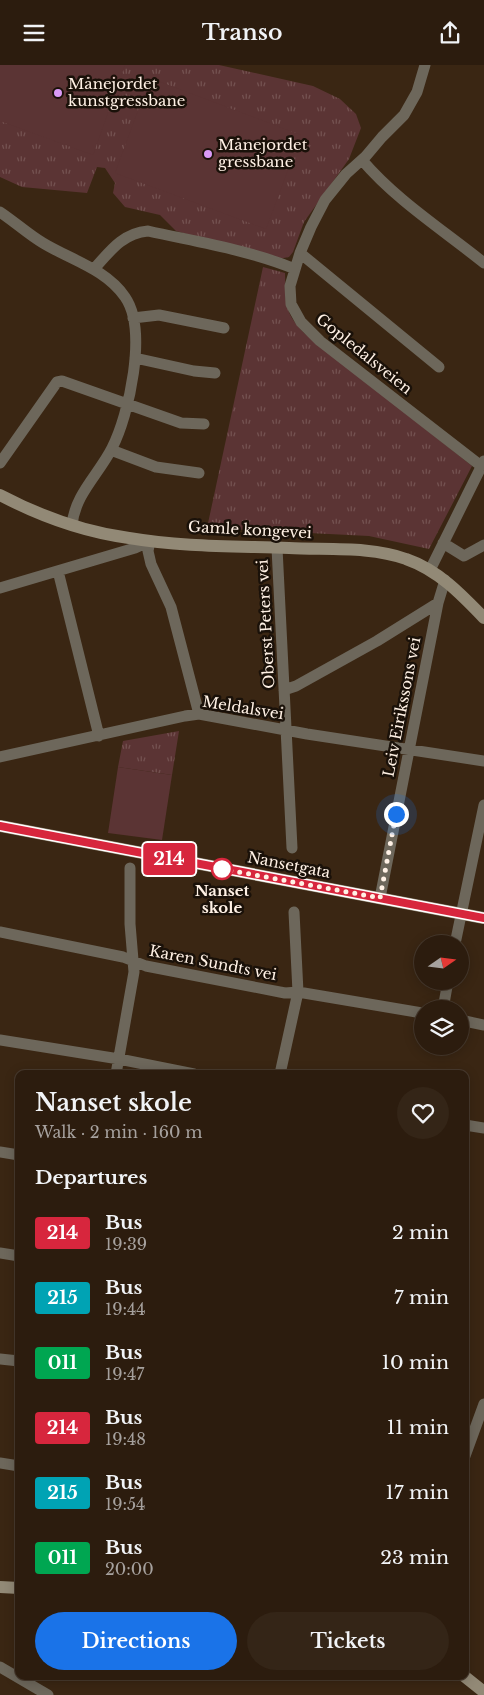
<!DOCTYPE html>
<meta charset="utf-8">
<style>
body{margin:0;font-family:"Libre Baskerville",serif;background:#342517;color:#f1f3f6;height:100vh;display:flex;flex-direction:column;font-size:19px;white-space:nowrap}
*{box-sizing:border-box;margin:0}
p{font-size:16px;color:#a6a19e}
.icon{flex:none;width:28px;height:28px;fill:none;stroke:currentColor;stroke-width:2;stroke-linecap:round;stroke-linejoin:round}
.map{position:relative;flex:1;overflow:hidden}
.drawer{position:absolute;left:15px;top:1005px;width:454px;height:610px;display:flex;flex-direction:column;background:#2c1c0e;border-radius:10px;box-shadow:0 2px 12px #0003,0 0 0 1px #483a2e}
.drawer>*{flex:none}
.badge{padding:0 10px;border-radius:4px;font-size:18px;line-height:32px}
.needle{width:32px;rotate:76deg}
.buttons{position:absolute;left:414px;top:870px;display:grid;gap:10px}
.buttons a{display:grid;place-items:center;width:55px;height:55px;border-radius:50%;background:#2c1c0e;box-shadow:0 2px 12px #0003,0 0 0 1px #483a2e;font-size:25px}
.you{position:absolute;width:25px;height:25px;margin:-12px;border:4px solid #fff;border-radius:50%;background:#1a73e8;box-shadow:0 0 0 8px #1a73e833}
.map>.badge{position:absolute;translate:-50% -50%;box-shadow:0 0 0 2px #fff}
h2{padding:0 20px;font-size:19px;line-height:45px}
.round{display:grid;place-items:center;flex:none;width:52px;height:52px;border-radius:26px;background:#342517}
.overview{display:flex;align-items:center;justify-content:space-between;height:85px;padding:0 20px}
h1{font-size:24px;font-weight:600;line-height:38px}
.action{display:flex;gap:10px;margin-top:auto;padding:10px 20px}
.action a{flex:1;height:58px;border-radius:30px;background:#1a73e8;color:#fff;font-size:20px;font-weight:600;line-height:58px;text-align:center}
.action a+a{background:#342517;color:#f1f3f6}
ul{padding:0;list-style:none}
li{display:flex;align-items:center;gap:15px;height:65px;padding:0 20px}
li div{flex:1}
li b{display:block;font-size:19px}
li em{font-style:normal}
li .badge{min-width:55px;font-weight:700;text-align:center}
header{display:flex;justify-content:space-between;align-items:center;height:65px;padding:0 20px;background:#2c1c0e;font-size:22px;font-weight:600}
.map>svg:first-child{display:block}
.grass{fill:url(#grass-tufts)}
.garden{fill:#5b3434}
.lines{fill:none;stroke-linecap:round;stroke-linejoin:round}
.street{stroke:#6d675b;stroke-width:11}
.secondary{stroke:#928976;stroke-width:12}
.line-casing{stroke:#fff;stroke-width:11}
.line{stroke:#d7263d;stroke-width:8}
.walk{stroke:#fff1e5;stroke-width:5;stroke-dasharray:0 9}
.poi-dot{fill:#da9af6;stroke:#1a1109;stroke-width:2}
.stop-dot{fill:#fff;stroke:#d7263d;stroke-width:2.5}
.labels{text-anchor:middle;stroke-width:5;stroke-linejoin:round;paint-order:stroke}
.poi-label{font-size:15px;fill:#fff1e5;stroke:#1a1109;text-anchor:start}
.street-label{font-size:15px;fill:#fff1e5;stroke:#1a1109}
.stop-label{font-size:15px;font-weight:bold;fill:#fff1e5;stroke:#1a1109}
</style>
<header><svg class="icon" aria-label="menu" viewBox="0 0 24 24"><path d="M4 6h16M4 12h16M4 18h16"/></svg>Transo<svg class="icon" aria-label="share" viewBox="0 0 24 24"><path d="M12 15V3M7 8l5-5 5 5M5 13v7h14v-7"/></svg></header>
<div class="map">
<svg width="484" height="1630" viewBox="0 0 484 1630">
<defs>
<pattern id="grass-tufts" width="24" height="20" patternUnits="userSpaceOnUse" patternTransform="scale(1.25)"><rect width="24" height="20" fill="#5b3434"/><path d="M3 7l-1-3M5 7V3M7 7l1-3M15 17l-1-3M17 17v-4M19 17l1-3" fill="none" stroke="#745251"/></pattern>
</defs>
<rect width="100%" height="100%" fill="#3a2613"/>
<path class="grass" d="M 0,0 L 219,0 L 313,21 L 340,34 L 356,49 L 361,63 L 349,94 L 304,157 L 293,187 L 289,192 L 278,194 L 176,166 L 160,150 L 125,142 L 113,128 L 115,118 L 105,103 L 97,102 L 87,128 L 22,122 L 0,112 Z
M 263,202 L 285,208 C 286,237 283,246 304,268 L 472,401 L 429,484 L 369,471 L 207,463 Z
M 179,666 L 172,710 L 118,702 L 123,676 Z"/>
<path class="garden" d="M 0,0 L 125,0 L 93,90 L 0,56 Z
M 150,13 L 301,70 L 266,164 L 115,108 Z
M 118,702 L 172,710 L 162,775 L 108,768 Z"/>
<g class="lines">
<path class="street" d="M 425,0 L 417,27 L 404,50 L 382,72 L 366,91 L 346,109 L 325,135 L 311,162 L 300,188 L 290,221 L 291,239 L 301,257 L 320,276 L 481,401
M 362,95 C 396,135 443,165 484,198
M 0,147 C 15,157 28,169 43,178 C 71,195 106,204 125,232 C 148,265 129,350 112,383 C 99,409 75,429 72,460
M 300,188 L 439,302
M 94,204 C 110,186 123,168 148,166 C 197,177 249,185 295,204
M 133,253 L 159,250 L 224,263
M 135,293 L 194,306 L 215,308
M 111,385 L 156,402 L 199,408
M 0,398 L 57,317 L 62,316 L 181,358 L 204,359
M 150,476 L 148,486 L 151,499 L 171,542 L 199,649
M 443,478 L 464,491 L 484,480
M 277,483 L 292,783
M 430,505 L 484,396
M 58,506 L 99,671
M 0,523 L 135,483 L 150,476
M 284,625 L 296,621 L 377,576 L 438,538
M 0,692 L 185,651 L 199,649 L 307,669 L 484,696
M 380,833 L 438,538 L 445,515
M 0,867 L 123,892 L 146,901 L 285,928 L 298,927 L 422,948
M 455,879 L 484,740
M 443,944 L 448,916
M 460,955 L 484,960
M 0,975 L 119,994 L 194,1009
M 116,1009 L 134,907 L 130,859 L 130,803
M 280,1009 L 298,927 L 294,847
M 465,1060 L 484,1063
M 0,1087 L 19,1090
M 0,1188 L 19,1191
M 0,1294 L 19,1296
M 465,1391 L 484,1339
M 0,1398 L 19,1401
M 0,1602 L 48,1630"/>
<path class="secondary" d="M 0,430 C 40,451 84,467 129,473 C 182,482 236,481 289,483 C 325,485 372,481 406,494 C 438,505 461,529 484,553
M 0,761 L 484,853
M 0,1522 L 19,1523
M 464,1611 L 484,1627"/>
</g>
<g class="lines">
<g class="line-casing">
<path id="line" d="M 0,761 L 484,853"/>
</g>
<use href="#line" class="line"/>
<path class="walk" d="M 222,804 L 380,833 L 396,749"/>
</g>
<g class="poi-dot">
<circle cx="58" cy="28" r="5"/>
<circle cx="208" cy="89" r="5"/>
</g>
<circle class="stop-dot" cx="222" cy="804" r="10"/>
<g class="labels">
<g class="poi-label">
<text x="68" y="24">Månejordet<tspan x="68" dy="17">kunstgressbane</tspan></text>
<text x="218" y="85">Månejordet<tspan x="218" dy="17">gressbane</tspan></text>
</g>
<g class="street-label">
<text transform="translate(364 289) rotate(39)" y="5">Gopledalsveien</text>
<text transform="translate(250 465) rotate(3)" y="5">Gamle kongevei</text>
<text transform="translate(266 559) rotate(-93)" y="5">Oberst Peters vei</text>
<text transform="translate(402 642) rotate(-79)" y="5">Leiv Eirikssons vei</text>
<text transform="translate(243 643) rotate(9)" y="5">Meldalsvei</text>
<text transform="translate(289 800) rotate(11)" y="5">Nansetgata</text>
<text transform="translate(213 898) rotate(11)" y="5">Karen Sundts vei</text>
</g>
<g class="stop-label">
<text x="222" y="831">Nanset<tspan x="222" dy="17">skole</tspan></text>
</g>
</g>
</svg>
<div class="buttons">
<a><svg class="needle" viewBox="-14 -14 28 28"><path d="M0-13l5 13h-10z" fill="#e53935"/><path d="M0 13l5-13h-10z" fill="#a6a19e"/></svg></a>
<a><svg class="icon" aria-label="layers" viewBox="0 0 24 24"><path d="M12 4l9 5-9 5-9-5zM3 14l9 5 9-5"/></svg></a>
</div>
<div class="you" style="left:396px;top:749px"></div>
<b class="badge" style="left:169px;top:794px;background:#d7263d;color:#fff">214</b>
<section class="drawer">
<div class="overview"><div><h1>Nanset skole</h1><p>Walk · 2 min · 160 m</p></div><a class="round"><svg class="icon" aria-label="heart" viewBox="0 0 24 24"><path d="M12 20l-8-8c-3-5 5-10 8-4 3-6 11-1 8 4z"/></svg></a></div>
<h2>Departures</h2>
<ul>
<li><span class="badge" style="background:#d7263d;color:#fff">214</span><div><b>Bus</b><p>19:39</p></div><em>2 min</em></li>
<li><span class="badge" style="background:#00a3b4;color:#fff">215</span><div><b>Bus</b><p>19:44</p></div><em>7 min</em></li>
<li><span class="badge" style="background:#00a651;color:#fff">011</span><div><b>Bus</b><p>19:47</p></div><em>10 min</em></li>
<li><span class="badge" style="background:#d7263d;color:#fff">214</span><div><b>Bus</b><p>19:48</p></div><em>11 min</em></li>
<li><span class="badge" style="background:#00a3b4;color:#fff">215</span><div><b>Bus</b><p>19:54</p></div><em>17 min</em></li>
<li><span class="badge" style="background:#00a651;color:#fff">011</span><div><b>Bus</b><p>20:00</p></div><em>23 min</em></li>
</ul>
<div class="action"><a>Directions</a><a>Tickets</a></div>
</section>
</div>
